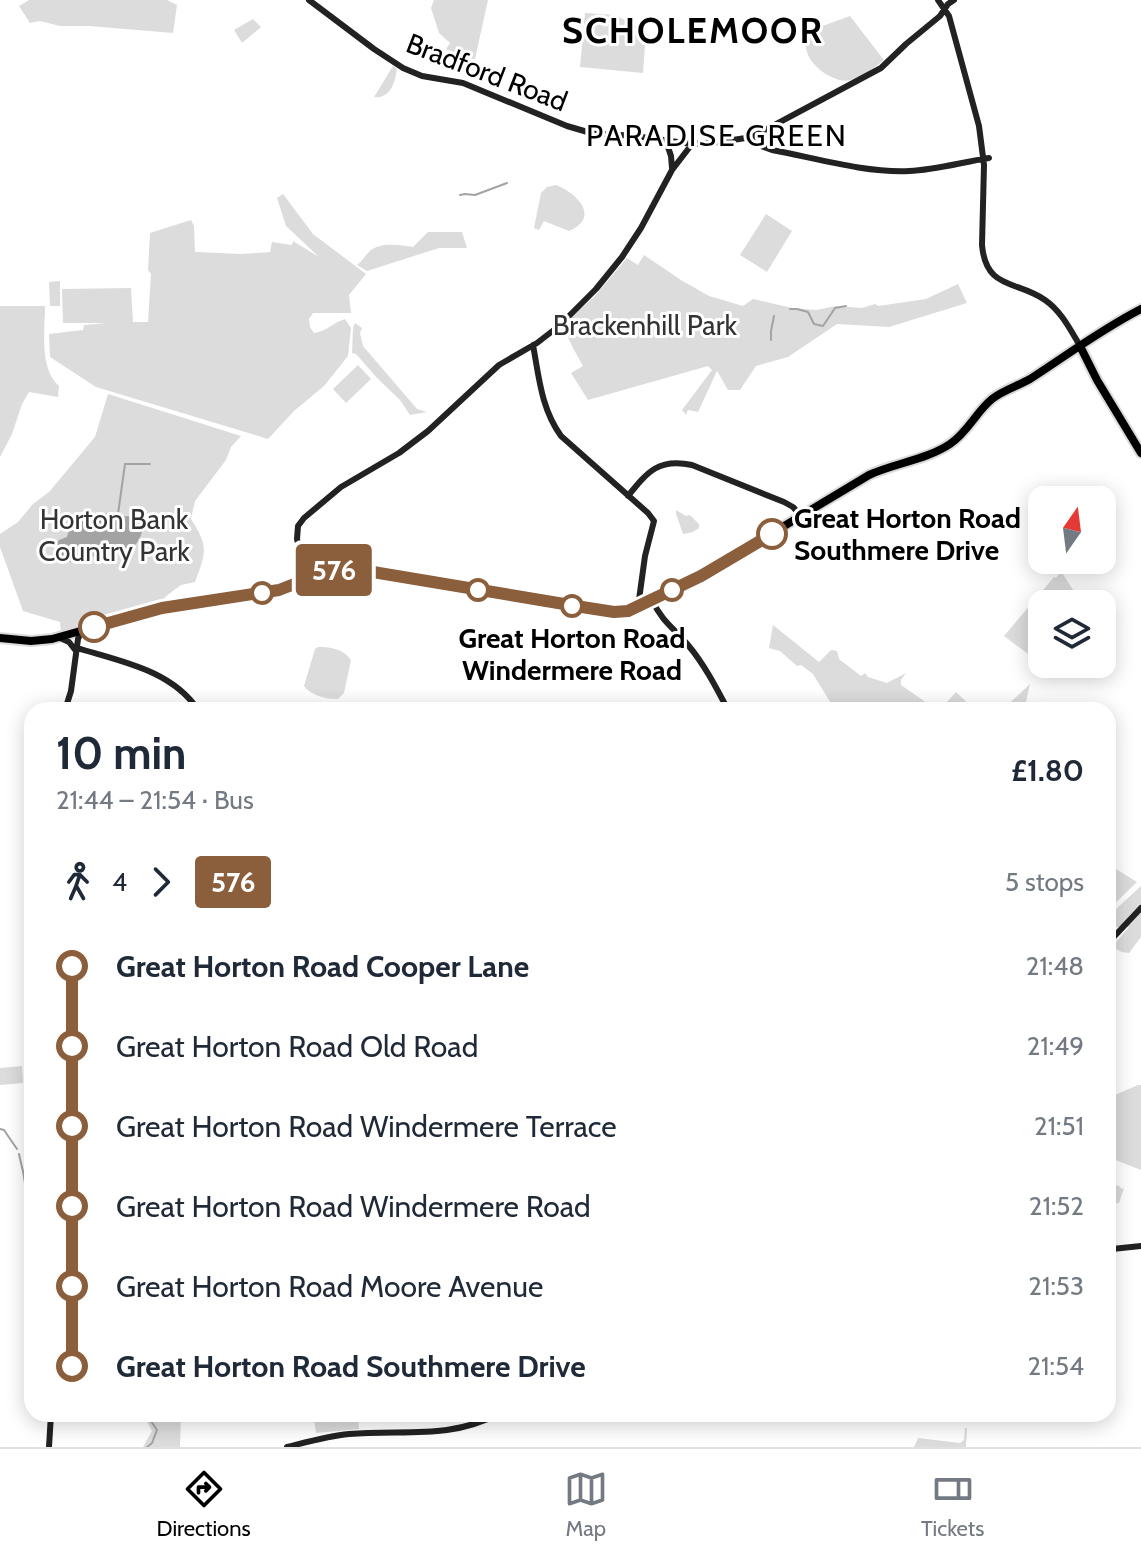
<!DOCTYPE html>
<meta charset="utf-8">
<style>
body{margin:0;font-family:Cabin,sans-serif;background:#f6f6f7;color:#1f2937;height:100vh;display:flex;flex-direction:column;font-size:30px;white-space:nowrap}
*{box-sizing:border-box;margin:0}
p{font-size:26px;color:#747a83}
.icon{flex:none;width:44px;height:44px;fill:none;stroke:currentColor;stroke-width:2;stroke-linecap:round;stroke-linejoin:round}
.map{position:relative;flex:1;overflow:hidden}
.sheet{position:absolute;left:24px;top:702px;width:1092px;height:720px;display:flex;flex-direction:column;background:#fff;border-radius:24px;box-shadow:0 4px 20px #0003}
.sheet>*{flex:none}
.badge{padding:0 16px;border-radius:6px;font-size:28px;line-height:52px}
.needle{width:52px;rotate:14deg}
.buttons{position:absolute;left:1028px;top:486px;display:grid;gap:16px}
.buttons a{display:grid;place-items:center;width:88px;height:88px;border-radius:16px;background:#fff;box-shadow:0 4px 20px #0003;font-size:40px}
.map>.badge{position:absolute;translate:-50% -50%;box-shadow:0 0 0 4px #fff}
.legs{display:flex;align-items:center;gap:12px;height:88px;padding:0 32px;font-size:26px}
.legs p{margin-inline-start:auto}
.overview{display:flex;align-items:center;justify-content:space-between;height:136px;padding:0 32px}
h1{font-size:44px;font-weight:700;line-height:60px}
ul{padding:0 32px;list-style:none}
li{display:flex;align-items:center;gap:28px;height:80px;font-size:30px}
li i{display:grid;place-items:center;width:12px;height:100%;margin:0 10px;background:currentColor}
li i::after{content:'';width:20px;height:20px;margin:-10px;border:6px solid;border-radius:50%;background:#fff}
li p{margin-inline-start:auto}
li:first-child i{background:linear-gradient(#0000 50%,currentColor 0)}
li:last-child i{background:linear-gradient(currentColor 50%,#0000 0)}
.dock{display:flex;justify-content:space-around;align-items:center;height:112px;border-top:2px solid #e0e1e3;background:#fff;font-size:22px;color:#747a83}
.dock a{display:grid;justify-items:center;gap:4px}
.dock .active{color:#000}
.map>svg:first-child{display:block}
.green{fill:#dcdcdc}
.water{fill:#a3a3a3}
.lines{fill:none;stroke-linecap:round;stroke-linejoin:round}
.stream{stroke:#a3a3a3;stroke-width:2}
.primary-casing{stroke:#dbdbdb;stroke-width:12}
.secondary{stroke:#222;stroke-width:6}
.primary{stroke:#000;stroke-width:8}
.line-1-casing{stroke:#fff;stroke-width:18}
.line-1{stroke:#8b5e3c;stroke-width:12}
.stop-1-dot{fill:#fff;stroke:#8b5e3c;stroke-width:4}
.labels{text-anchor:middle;stroke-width:6;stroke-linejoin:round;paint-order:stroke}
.street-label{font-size:28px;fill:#000;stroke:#fff}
.park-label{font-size:28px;fill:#333;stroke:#fff}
.stop-label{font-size:28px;font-weight:bold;fill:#000;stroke:#fff;text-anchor:start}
.neighbourhood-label{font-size:30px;letter-spacing:2px;fill:#000;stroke:#fff}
.district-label{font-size:36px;font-weight:bold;letter-spacing:2px;fill:#000;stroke:#fff}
</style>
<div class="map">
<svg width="1141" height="1447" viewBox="0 0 1141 1447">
<rect width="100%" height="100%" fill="#fff"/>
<path class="green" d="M 29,0 L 167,0 L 177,5 L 173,33 L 89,26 L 60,26 L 40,21 L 30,23 L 19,6 Z
M 434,0 L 488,0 L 475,59 L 465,58 L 446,49 L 450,43 L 439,33 L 431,8 Z
M 585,13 L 615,15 L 646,31 L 643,73 L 580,67 Z
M 850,16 L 884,60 C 875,67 863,77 851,80 C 837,84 816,70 809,57 C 805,49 805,41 806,32 Z
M 253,19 L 261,27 L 242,43 L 234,30 Z
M 393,66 L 397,69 C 395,82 391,99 374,97 Z
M 556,185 C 577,193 601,217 569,231 L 544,221 L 539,230 L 534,228 L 541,193 L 547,187 Z
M 283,194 L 313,234 L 366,274 L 349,295 L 351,313 L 313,313 L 309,319 L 310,327 L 314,333 C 328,331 332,323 345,319 L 351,328 L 348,356 L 324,386 L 294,411 L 268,439 L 96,387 L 50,357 L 49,334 L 83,330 L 84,325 L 107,323 L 63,323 L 62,289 L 131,288 L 133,322 L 148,322 L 151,274 L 148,270 L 150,233 L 191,220 L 194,226 L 195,252 L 242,254 L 270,252 L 272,242 L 292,245 L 293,241 L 319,257 L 286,226 L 277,198 Z
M 766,214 L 792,231 L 767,272 L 740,255 Z
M 428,232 L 462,232 L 467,248 L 439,248 L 367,271 L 357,265 C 363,261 365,255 371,250 C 382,242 401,245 413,247 Z
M 644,255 L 681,280 L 709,296 L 743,306 L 753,299 L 792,308 L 816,310 L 836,306 L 862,308 L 875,304 L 878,306 L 926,299 L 958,284 L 967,303 L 889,327 L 837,324 L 788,357 L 756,366 L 740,390 L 728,390 L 717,371 L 698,412 L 688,410 L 686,415 L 682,410 L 712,370 L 708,366 L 588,400 L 571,373 L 583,366 L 573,348 L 562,325 L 594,297 L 627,258 L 638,265 Z
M 60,281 L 60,306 L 50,306 L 49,282 Z
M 0,306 L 45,306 C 45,331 39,368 59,386 L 58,397 L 29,392 L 22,404 L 12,434 L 0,457 Z
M 355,323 L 362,328 L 360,333 L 363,346 L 417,409 L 427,412 L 410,415 L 400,400 L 377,378 L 356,354 L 352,353 L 353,328 Z
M 358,365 L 371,379 L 346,403 L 333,389 Z
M 108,394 L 241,436 L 231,447 L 226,460 L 195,501 L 191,519 C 209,547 206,552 195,582 L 181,585 L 165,597 L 164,605 L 122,614 L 61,632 L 60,622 L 23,611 L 0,547 L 0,534 L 18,522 L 33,504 L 49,492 L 95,437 Z
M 676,510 L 686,516 L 690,515 L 699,524 L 699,528 L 693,532 L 683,534 L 676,514 Z
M 1061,571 L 1082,604 L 1042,604 L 1042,656 L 1035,659 L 1004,636 L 1054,577 L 1056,578 Z
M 773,625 L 819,662 L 831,650 L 837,651 L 839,659 L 861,676 L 865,673 L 868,677 L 887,683 L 906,673 L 901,680 L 901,685 L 937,710 L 942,707 L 956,692 L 975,710 L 835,710 L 813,674 L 801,665 L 797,666 L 780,651 L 769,648 Z
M 318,647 C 332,647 343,649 351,660 L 344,693 L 338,699 C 325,699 312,696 304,686 L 315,649 Z
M 1030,684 L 1026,702 L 1015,710 L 1002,710 Z
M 1108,864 L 1137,882 L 1108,910 Z
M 1141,886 L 1141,937 L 1129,953 L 1122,952 L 1112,947 L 1129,927 L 1108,927 L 1117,908 Z
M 22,1066 L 23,1083 L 0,1085 L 0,1068 Z
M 1138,1085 L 1141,1085 L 1141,1170 L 1108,1157 L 1108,1098 Z
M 1108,1183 L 1119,1186 L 1122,1189 L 1124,1188 L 1119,1203 L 1108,1204 Z
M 143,1414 L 181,1414 L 180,1447 L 143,1447 L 152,1431 Z
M 287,1414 L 358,1414 L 359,1429 L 316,1433 L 314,1418 L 288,1421 Z
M 965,1428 L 967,1428 L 966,1447 L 914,1447 L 918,1438 L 960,1443 L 964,1440 Z"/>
<path class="water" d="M 87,512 C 94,515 107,510 115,517 L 118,514 L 120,517 L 128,516 L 135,520 L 138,517 L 144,519 L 147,529 L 143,529 C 138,545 136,546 121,552 L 116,550 L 112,557 L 111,553 L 108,553 L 106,559 L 96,563 L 93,556 C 81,551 80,556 73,562 L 66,562 L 60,553 L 57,543 L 59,540 L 67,537 C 70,524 77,518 87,512 Z"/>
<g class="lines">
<path class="stream" d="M 460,195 L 465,194 L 475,195 L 507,183
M 790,309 L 797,309 L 808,312 L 814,324 L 823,326 L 835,308 L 846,306
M 771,340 L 771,331 L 774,316
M 118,514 L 125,464 L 150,464
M 0,1129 L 4,1130 L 17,1149
M 19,1154 C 21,1164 24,1173 25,1184 L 28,1185 L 32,1184
M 146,1414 L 157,1430 L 152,1443 L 147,1447"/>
<g class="primary-casing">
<path id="primary" d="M 1080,346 L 1097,380 L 1141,453
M 0,638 L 31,641 L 52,639 L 162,608 L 279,590 L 330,570 L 371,571 L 523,598 L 614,612 L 628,611 L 701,576 L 869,475 C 895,463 926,460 950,444 C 968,432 976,412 992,399 C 1003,390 1018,386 1030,379 C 1067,355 1102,329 1141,309"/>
</g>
<path class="secondary" d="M 309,0 L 374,49 L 403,68 L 422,76 L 463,83 L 567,126 L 591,133 L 635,136 L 692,144 L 720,142 L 752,137 L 758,145 L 772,150 C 815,158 865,173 909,171 C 936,170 962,162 989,158
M 938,0 L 949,16 L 979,126 L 984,165 L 982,245 C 986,290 1016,280 1045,300 C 1061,311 1070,329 1080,346
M 752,137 L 881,68 L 906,44 L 940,16 L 948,4 L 954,0
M 666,141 L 671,156 L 672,168
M 533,345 C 539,377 541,408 561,436 L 648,513 L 654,521 L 645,556 L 638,607
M 628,496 C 648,471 659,458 692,465 L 784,502 L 793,507 L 801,516
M 302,581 L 300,551 L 297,539 L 298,526 L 304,518 L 341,487 L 399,453 L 428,431 L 499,365 L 537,343 L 559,326 L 596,289 L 622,257 L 641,228 L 672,170 L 692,144
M 652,600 C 663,623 673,627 688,645 C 704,664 716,687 728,710
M 58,637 L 69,642 L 76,651
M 77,648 C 119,661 172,670 198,710
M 65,710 L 71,691 L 78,639 L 81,632
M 1108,943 L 1141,908
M 1112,1249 L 1141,1246
M 49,1447 L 51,1414
M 287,1447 C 307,1442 328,1436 349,1434 C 401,1429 449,1440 498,1414"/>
<use href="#primary" class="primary"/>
</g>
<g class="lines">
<g class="line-1-casing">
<path id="line-1" d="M 94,627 L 162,608 L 279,590 L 330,570 L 355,569 L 582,607 L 614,612 L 628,611 L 701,576 L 772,534"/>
</g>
<use href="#line-1" class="line-1"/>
</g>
<g class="stop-1-dot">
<circle cx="772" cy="534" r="14"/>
<circle cx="478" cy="590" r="10"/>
<circle cx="672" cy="590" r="10"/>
<circle cx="262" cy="593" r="10"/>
<circle cx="572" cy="606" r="10"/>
<circle cx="94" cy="627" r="14"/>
</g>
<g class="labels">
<g class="street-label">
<text transform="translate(487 72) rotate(21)" y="10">Bradford Road</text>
</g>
<g class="park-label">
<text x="645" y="335">Brackenhill Park</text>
<text x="114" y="529">Horton Bank<tspan x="114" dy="32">Country Park</tspan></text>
</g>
<g class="stop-label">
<text x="794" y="528">Great Horton Road<tspan x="794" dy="32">Southmere Drive</tspan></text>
<text x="572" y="648" text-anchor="middle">Great Horton Road<tspan x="572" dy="32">Windermere Road</tspan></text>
</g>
<g class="neighbourhood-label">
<text x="717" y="146">PARADISE GREEN</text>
</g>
<g class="district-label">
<text x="693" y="43">SCHOLEMOOR</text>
</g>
</g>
</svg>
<div class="buttons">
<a><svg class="needle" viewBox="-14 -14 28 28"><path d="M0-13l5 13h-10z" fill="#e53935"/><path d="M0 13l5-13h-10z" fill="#747a83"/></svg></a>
<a><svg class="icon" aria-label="layers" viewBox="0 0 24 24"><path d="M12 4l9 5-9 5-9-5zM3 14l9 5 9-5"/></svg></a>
</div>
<b class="badge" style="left:334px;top:570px;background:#8b5e3c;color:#fff">576</b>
<section class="sheet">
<div class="overview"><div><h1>10 min</h1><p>21:44 – 21:54 · Bus</p></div><b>£1.80</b></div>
<div class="legs"><svg class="icon" aria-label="walk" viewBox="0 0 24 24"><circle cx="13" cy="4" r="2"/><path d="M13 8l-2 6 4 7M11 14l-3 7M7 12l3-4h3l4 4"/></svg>4<svg class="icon" aria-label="forward" viewBox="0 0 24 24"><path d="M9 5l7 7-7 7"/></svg><b class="badge" style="background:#8b5e3c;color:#fff">576</b><p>5 stops</p></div>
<ul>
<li><i style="color:#8b5e3c"></i><b>Great Horton Road Cooper Lane</b><p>21:48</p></li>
<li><i style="color:#8b5e3c"></i><span>Great Horton Road Old Road</span><p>21:49</p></li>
<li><i style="color:#8b5e3c"></i><span>Great Horton Road Windermere Terrace</span><p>21:51</p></li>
<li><i style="color:#8b5e3c"></i><span>Great Horton Road Windermere Road</span><p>21:52</p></li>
<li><i style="color:#8b5e3c"></i><span>Great Horton Road Moore Avenue</span><p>21:53</p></li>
<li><i style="color:#8b5e3c"></i><b>Great Horton Road Southmere Drive</b><p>21:54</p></li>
</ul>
</section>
</div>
<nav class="dock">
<a class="active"><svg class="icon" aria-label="directions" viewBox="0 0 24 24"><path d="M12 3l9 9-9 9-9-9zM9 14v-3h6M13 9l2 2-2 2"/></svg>Directions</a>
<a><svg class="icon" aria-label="map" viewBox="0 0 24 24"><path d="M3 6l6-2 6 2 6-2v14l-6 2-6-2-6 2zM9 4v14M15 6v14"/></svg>Map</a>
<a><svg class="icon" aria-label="tickets" viewBox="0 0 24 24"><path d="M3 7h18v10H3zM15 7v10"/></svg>Tickets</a>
</nav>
